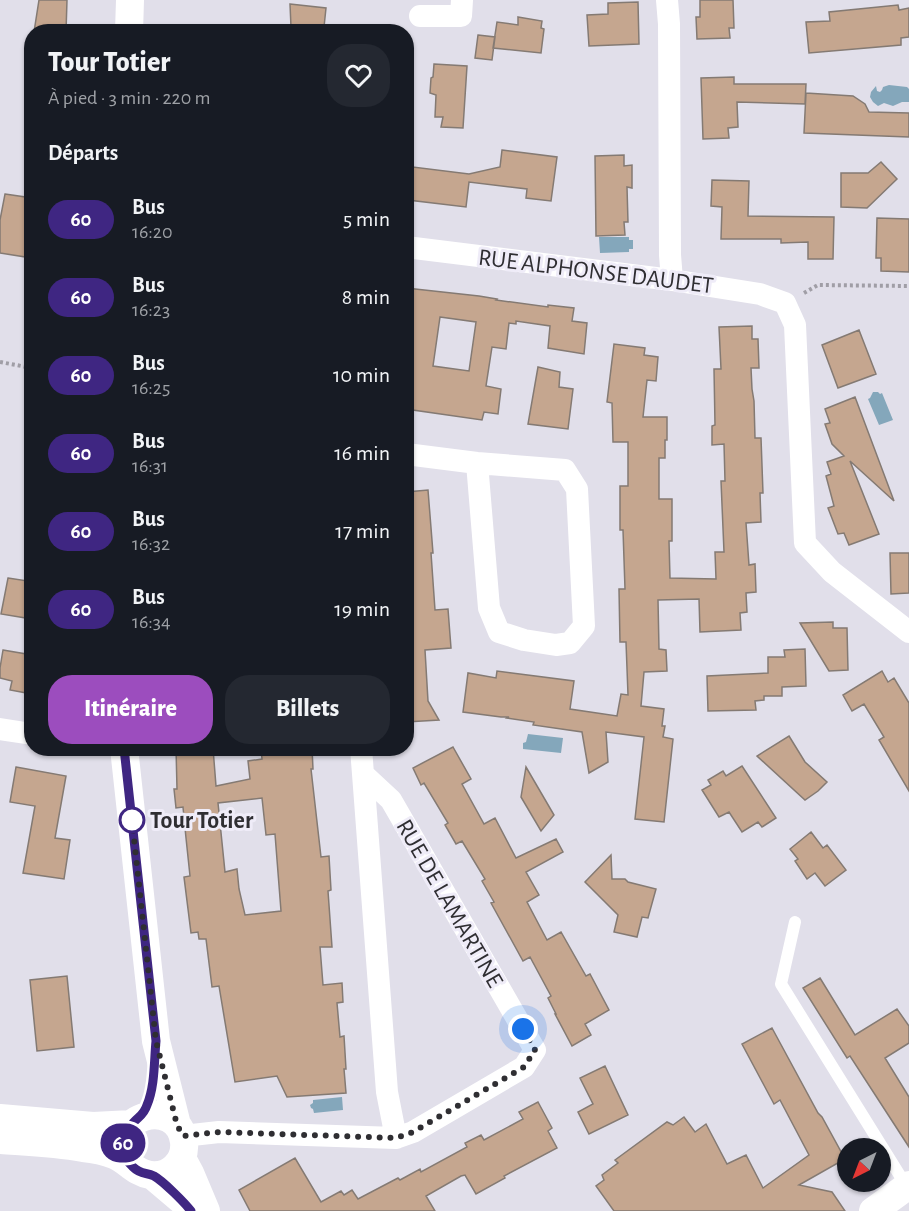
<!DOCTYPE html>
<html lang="fr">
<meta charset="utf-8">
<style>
body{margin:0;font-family:"Alegreya Sans",sans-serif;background:#242831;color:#f1f3f6;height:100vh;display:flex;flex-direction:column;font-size:22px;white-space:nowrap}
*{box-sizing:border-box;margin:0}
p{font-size:20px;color:#9ea1a6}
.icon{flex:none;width:33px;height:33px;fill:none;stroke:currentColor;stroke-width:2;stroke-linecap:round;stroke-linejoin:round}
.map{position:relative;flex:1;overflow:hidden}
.sheet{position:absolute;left:24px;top:24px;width:390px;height:732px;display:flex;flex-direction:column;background:#171b24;border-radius:24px;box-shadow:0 2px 4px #0004}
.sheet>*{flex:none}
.badge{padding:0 12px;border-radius:20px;font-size:21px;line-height:39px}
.needle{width:39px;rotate:222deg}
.controls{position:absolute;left:837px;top:1138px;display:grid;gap:12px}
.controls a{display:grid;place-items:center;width:54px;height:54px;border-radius:50%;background:#171b24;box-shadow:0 2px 4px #0004;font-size:30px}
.you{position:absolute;width:30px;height:30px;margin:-15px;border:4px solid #fff;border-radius:50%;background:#1a73e8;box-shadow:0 0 0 9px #1a73e833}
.map>.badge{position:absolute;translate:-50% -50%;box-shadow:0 0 0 3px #fff}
h2{padding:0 24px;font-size:22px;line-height:54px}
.round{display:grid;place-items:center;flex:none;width:63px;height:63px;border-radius:24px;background:#242831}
.head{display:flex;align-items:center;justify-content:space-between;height:102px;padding:0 24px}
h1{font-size:28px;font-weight:800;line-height:45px}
.cta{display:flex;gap:12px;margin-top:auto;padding:12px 24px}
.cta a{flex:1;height:69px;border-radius:24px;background:#9c4dbe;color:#fff;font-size:24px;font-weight:800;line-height:69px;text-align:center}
.cta a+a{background:#242831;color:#f1f3f6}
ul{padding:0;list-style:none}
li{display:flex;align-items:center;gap:18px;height:78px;padding:0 24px}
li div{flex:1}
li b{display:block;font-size:22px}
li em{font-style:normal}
li .badge{min-width:66px;font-weight:700;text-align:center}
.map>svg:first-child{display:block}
.water{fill:#84a7bb}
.building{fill:#c5a68f;stroke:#847a73;stroke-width:1.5;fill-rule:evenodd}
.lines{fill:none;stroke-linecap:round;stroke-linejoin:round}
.path{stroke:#a09ea6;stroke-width:4;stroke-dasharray:3 3;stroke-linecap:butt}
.service{stroke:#fff;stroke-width:12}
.minor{stroke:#fff;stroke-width:22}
.tertiary{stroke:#fff;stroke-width:28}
.line-casing{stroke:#fff;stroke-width:14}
.line{stroke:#3f2682;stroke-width:9}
.walk{stroke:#2f2e32;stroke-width:6;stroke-dasharray:0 10.8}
.stop-dot{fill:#fff;stroke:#3f2682;stroke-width:3}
.labels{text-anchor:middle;stroke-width:6;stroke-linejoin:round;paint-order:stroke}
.street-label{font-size:24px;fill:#2f2e32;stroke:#efecf8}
.stop-label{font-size:24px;font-weight:bold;fill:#2f2e32;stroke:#efecf8;text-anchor:start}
</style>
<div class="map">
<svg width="909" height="1211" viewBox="0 0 909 1211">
<rect width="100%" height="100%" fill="#e1dfea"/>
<path class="water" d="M 889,85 L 907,87 L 909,89 L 909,102 L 902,102 L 893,106 L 884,103 L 878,106 L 873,102 L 870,97 L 871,92 L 876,86 L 877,91 L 880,92 L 882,90 L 883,87 Z
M 599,237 L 629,237 L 629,240 L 633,240 L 633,249 L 629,249 L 629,252 L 600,253 Z
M 873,392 L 878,392 L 880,394 L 882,393 L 893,420 L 879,425 L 868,399 L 870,398 Z
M 528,734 L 563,738 L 561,753 L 523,749 L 523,743 L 526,742 Z
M 342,1097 L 343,1110 L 314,1113 L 313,1109 L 311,1108 L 310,1105 L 313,1103 L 313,1100 Z"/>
<path class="building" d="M 39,0 L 67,0 L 66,32 L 34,32 Z
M 700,0 L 733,0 L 734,28 L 729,28 L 730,38 L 697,39 L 696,17 L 700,17 Z
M 638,2 L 639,44 L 589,46 L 587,15 L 608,14 L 608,3 Z
M 290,4 L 326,8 L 324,27 L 291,27 Z
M 898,5 L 899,10 L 909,8 L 909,37 L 901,38 L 901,45 L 809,53 L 806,22 L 830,21 L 829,12 Z
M 518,17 L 542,21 L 541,28 L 544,29 L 541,53 L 493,48 L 497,22 L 518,25 Z
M 478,35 L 495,37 L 492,60 L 475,58 Z
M 434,64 L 467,66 L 463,128 L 441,127 L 443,117 L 435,117 L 436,95 L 430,93 L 431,78 L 433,77 Z
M 734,77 L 734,84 L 806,84 L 805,104 L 737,102 L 738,127 L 728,128 L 729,138 L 703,139 L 701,78 Z
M 806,93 L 853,96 L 865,104 L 869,112 L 909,113 L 909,137 L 804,133 Z
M 502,150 L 557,157 L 551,201 L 526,198 L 527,189 L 469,182 L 466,207 L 408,200 L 413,167 L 469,174 L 500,167 Z
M 624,155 L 624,166 L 632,165 L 632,188 L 627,187 L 628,222 L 624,222 L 625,235 L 596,236 L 595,156 Z
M 881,162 L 897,179 L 867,208 L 841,207 L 841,173 L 868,173 Z
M 712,180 L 749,181 L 748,216 L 834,217 L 833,259 L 808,259 L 808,242 L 781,243 L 781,239 L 721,239 L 722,207 L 711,206 Z
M 5,194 L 32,198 L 29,217 L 32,219 L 32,258 L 0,253 L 0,220 Z
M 877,218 L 909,219 L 909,272 L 881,271 L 881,258 L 876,258 Z
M 406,288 L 479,296 L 497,299 L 496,300 L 548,307 L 548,305 L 574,308 L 572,321 L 587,323 L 584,354 L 548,348 L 550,326 L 516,321 L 516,324 L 509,323 L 506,349 L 492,347 L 486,386 L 501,389 L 498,414 L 484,412 L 482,420 L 406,409 L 406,337 L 410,306 L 406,305 ZM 440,317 L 476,322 L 469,371 L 433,366 Z
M 752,326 L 752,339 L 758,339 L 759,368 L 751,368 L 752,389 L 754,401 L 755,438 L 761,438 L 763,493 L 760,493 L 761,522 L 746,523 L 749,565 L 755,564 L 756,592 L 746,593 L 747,612 L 740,613 L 741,630 L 700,632 L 699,599 L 658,600 L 659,649 L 666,650 L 667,671 L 644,672 L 641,706 L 664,709 L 662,726 L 665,726 L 663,737 L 673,739 L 664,822 L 635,819 L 644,737 L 606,732 L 608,762 L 589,773 L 582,732 L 533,725 L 534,722 L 507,718 L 509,717 L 501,717 L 463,712 L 468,673 L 496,678 L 497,671 L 574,681 L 570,709 L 617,716 L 621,694 L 628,695 L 626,642 L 620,642 L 619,589 L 625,589 L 623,530 L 620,530 L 620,486 L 628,486 L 628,442 L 613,442 L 612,403 L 607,402 L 614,344 L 645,348 L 644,355 L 658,357 L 656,381 L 647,380 L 643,417 L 667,417 L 667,440 L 665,440 L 665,458 L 659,458 L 659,499 L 672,499 L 672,541 L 669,541 L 670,578 L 716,579 L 715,552 L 724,552 L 721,481 L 725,481 L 724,444 L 712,445 L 712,426 L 715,425 L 714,369 L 721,369 L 719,327 Z
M 859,330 L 876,374 L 838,388 L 822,345 Z
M 538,367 L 560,372 L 559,387 L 573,389 L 568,429 L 528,424 Z
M 855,397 L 894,501 L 850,461 L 879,534 L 849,545 L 844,533 L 838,534 L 828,508 L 834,506 L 826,476 L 831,474 L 827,462 L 844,456 L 832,444 L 825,424 L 830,423 L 825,409 Z
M 428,490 L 433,553 L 431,553 L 435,610 L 448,609 L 451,648 L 425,650 L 428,701 L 439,720 L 406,722 L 406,492 Z
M 890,553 L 909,553 L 909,593 L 891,594 Z
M 8,578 L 28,581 L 26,589 L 32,590 L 32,619 L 1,614 Z
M 833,622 L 833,628 L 847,628 L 848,670 L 829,671 L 800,623 Z
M 805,649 L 806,686 L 782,687 L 782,696 L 764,696 L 764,700 L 755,701 L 756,710 L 708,711 L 707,676 L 768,673 L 768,657 L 785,657 L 784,650 Z
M 3,650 L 32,655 L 32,694 L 10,690 L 12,681 L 0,678 L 0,668 Z
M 882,671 L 888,682 L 894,678 L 909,703 L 909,791 L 879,740 L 884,737 L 864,704 L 852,711 L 843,695 Z
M 789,736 L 805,762 L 827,782 L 818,791 L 805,800 L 757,756 Z
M 453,747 L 471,779 L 462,784 L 484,824 L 495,818 L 516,858 L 556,839 L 563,852 L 526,872 L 539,895 L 527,902 L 547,940 L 561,932 L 586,976 L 590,974 L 609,1010 L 585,1024 L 591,1035 L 572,1046 L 555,1014 L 556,1014 L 548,998 L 551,996 L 530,957 L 523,961 L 491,903 L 494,902 L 482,881 L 485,879 L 462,841 L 456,844 L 445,825 L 448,823 L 424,783 L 421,785 L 413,768 Z
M 176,748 L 213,748 L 216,786 L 250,779 L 248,761 L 262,759 L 261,748 L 312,748 L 313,769 L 311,769 L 321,857 L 329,856 L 331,890 L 328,891 L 332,947 L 320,947 L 323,985 L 342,983 L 343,1002 L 337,1003 L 340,1037 L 344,1036 L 346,1069 L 344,1069 L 346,1093 L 287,1097 L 277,1076 L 235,1082 L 219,986 L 212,987 L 206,939 L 199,939 L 198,932 L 191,933 L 184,877 L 190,876 L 186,838 L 183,807 L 176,808 L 174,789 L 177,789 ZM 262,798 L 266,835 L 275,834 L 281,911 L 245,915 L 239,889 L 237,869 L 225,872 L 218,803 Z
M 742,766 L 776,818 L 762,827 L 758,822 L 742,832 L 729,812 L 719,817 L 702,790 L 711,785 L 708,780 L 723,771 L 726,776 Z
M 16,767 L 66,776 L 55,838 L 70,840 L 64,879 L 23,873 L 35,806 L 10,802 Z
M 526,767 L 554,815 L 541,831 L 521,797 Z
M 811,832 L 823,848 L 827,845 L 846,870 L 825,886 L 815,873 L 807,879 L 795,861 L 798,859 L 790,849 Z
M 611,855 L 612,879 L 625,879 L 628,882 L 656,889 L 648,918 L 642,917 L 637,937 L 614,932 L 618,915 L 585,882 Z
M 67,976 L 74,1047 L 37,1051 L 30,980 Z
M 820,978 L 855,1035 L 897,1009 L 909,1026 L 909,1043 L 885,1058 L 909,1097 L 909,1147 L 850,1056 L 847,1058 L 803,988 Z
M 772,1028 L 818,1113 L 822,1117 L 845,1159 L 799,1185 L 832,1192 L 845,1211 L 614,1211 L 596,1186 L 604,1180 L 602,1175 L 618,1163 L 615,1160 L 667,1122 L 673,1125 L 684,1117 L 695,1132 L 706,1124 L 727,1164 L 746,1155 L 763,1188 L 809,1155 L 780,1100 L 774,1104 L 742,1044 Z
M 605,1066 L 628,1115 L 589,1134 L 578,1112 L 593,1104 L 580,1078 Z
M 538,1102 L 552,1128 L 548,1131 L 557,1148 L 504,1176 L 505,1178 L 476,1194 L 465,1175 L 461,1176 L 426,1196 L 435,1211 L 250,1211 L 239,1190 L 295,1158 L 321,1202 L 341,1191 L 344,1195 L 352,1190 L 358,1199 L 398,1178 L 400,1180 L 420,1169 L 421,1172 L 467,1147 L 465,1143 L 481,1135 L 484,1140 L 523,1119 L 519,1112 Z"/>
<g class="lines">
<path class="path" d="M 804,293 L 818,285 L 909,286
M 0,362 L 32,368"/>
<path class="service" d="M 795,922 L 781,984 L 907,1187"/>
<path class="minor" d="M 667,0 L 669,24 L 670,255 L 672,280
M 420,16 L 461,16 L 462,0
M 406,247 L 672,280 L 760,294 L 785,303 L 795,325 L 805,543 L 832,572 L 909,632
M 406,454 L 477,463 L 565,470 L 577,489 L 584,626 L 570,643 L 556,645 L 524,640 L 499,632 L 489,608 L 477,463
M 0,729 L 32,734
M 363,774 L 387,1092 L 396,1138
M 183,1136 L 219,1132 L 396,1138 L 413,1132 L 524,1067 L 535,1050 L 391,800 L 363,774 L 361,748"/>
<path class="tertiary" d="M 129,32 L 130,0
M 124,748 L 156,1041 L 177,1125
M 0,1118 L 93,1126 L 132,1124
M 0,1140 C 28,1142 55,1143 83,1148 C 93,1149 104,1151 114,1155 C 127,1160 135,1173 150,1175 C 159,1176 169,1173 175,1167 C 182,1160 185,1151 184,1142 C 178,1094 99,1116 131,1166
M 182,1158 L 190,1173 L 206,1211
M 153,1176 L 186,1204 L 191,1211
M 873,1211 L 909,1185"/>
</g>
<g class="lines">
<g class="line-casing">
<path id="line" d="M 124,748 L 156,1041 C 154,1062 155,1086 147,1105 C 144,1115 139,1116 133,1123 C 120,1135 120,1156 133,1167 C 141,1175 146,1172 154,1176 C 163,1181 185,1203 191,1211"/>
</g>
<use href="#line" class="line"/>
<path class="walk" d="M 132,820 L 156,1041 L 177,1125 L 183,1136 L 219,1132 L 396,1138 L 413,1132 L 524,1067 L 535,1050 L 523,1029"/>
</g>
<circle class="stop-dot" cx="132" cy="820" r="12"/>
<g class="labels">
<g class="street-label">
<text transform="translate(596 271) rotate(7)" y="8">RUE ALPHONSE DAUDET</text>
<text transform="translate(450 903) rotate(60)" y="8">RUE DE LAMARTINE</text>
</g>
<g class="stop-label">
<text x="150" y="828">Tour Totier</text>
</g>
</g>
</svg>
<div class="controls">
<a><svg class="needle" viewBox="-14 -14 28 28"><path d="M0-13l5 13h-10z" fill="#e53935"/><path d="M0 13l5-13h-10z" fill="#9ea1a6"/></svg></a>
</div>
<div class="you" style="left:523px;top:1029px"></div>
<b class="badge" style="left:123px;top:1143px;background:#3f2682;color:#fff">60</b>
<section class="sheet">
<div class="head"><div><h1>Tour Totier</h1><p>À pied · 3 min · 220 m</p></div><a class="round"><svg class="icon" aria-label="heart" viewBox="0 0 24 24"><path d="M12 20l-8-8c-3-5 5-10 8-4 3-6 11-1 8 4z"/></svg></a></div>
<h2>Départs</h2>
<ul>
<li><span class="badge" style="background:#3f2682;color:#fff">60</span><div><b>Bus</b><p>16:20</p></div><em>5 min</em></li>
<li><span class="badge" style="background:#3f2682;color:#fff">60</span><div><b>Bus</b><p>16:23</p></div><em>8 min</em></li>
<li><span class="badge" style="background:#3f2682;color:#fff">60</span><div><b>Bus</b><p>16:25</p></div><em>10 min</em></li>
<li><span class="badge" style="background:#3f2682;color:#fff">60</span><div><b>Bus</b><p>16:31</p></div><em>16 min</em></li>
<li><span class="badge" style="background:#3f2682;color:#fff">60</span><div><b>Bus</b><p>16:32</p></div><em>17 min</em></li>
<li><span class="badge" style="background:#3f2682;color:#fff">60</span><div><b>Bus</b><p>16:34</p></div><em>19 min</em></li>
</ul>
<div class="cta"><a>Itinéraire</a><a>Billets</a></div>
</section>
</div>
